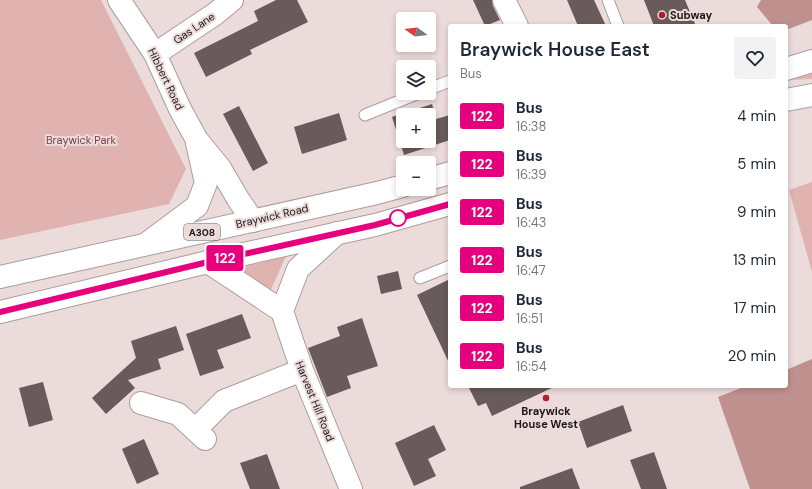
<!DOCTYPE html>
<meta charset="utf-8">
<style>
body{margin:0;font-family:"DM Sans",sans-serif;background:#f2f2f3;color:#1f2937;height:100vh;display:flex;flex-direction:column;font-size:15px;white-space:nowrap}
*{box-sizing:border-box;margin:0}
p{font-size:13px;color:#747a83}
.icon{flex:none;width:22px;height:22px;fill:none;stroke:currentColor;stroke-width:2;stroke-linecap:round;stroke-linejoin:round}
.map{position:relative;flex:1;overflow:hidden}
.details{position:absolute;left:448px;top:24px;width:340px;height:364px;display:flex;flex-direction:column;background:#fff;border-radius:4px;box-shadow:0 2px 6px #0003}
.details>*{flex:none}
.badge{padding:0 8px;border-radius:3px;font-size:14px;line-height:26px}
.needle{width:26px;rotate:285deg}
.buttons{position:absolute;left:396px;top:12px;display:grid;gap:8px}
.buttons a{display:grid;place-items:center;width:40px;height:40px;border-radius:4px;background:#fff;box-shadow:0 2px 6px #0003;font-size:20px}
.map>.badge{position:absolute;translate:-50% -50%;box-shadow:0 0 0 2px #fff}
.round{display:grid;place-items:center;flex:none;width:42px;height:42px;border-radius:4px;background:#f2f2f3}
.head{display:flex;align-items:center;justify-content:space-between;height:68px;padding:0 12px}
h1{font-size:19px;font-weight:600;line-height:30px}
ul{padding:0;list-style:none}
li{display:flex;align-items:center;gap:12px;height:48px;padding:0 12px}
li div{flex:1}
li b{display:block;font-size:15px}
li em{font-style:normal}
li .badge{min-width:44px;font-weight:700;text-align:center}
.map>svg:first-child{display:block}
.green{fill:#e0b3b1}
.forest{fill:#be918f}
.building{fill:#695b5b;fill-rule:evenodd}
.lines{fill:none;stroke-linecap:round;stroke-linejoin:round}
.service-casing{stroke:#ac9d9c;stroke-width:13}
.minor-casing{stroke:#ac9d9c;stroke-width:24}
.primary-casing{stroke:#ac9d9c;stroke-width:24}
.service{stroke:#fff;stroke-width:11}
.minor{stroke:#fff;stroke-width:22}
.primary{stroke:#fff;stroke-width:22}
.line-casing{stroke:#fff;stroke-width:9}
.line{stroke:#e6007e;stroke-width:6}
.poi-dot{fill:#b11e31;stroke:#ebdbda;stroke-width:1.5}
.stop-dot{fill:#fff;stroke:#e6007e;stroke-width:2}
.labels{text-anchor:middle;stroke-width:4;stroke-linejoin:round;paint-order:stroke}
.shield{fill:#ebdbda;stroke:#5b5252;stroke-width:1}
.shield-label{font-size:10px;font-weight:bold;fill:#1d1717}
.poi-label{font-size:11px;font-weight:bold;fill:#1d1717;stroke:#ebdbda;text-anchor:start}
.street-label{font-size:11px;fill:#1d1717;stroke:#ebdbda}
.park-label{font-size:11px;fill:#7c3f3f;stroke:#ebdbda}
</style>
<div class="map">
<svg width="812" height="489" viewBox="0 0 812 489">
<rect width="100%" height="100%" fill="#ebdbda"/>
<path class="green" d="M 0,0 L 101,0 L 186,169 L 169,204 L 0,240 Z
M 812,72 L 812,79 L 789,80 Z
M 812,182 L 812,272 L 789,190 Z
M 286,256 L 270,292 L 239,268 Z"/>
<path class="forest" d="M 761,0 L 812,0 L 812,20 L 786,30 L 786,26 L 773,26 L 757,7 Z
M 812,359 L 812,489 L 750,489 L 718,397 L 746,386 L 786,386 L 786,370 Z"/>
<path class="building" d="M 276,0 L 297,0 L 308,22 L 250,50 L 252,54 L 206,77 L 194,53 L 258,21 L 254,11 Z
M 473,0 L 492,0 L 493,6 L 500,20 L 485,26 Z
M 567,0 L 594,0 L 606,26 L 578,26 Z
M 644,0 L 685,0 L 696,26 L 654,26 Z
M 432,104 L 436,119 L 450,115 L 450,140 L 404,155 L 392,117 ZM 403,115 L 429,115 L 429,141 L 403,141 Z
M 239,106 L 268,163 L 253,171 L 223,114 Z
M 339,113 L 347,140 L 302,154 L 294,127 Z
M 398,271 L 402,289 L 381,294 L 377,276 Z
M 450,279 L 450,365 L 417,295 Z
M 242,314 L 251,338 L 217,350 L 224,368 L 200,376 L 186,334 Z
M 362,318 L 378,366 L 347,376 L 351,388 L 327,397 L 308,348 L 340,336 L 337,327 Z
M 176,326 L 184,350 L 158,359 L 161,369 L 128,380 L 135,388 L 106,414 L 92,398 L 136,358 L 131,341 Z
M 43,382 L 53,420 L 29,427 L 19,388 Z
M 468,386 L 556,386 L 492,416 L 486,403 L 478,406 Z
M 623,405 L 632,431 L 587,448 L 578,422 Z
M 434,425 L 446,450 L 428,459 L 436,476 L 414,486 L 395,443 Z
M 144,439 L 159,474 L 137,484 L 122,449 Z
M 654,452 L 667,489 L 641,489 L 630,460 Z
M 267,454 L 280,489 L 250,489 L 240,463 Z
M 572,468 L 580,489 L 520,489 L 520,487 Z"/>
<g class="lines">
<g class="service-casing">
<path id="service" d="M 608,0 L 618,26
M 429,89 L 450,81
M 365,115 L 419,93
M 420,278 L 450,266"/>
</g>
<g class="minor-casing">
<path id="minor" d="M 119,0 L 155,54 L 180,109 L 197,140 L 220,168 L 238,199 L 253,221
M 504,0 L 517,26
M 155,54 L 215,14 L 232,0
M 146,244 L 197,206 L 206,183 L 197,143
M 208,262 L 282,311 L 302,370 L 351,489
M 282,311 L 298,269 L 337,233
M 141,403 L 178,414 L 205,439
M 196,429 L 224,401 L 302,370"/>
</g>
<g class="primary-casing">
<path id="primary" d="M 786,69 L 812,61
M 786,100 L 812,95
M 429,179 L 450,173
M 0,277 L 377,193 L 403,186
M 0,312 L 208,262 L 375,225 L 450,204"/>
</g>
<use href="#service" class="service"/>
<use href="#minor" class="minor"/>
<use href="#primary" class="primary"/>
</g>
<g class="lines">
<g class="line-casing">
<path id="line" d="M 0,312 L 208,262 L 375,225 L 450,204"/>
</g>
<use href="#line" class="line"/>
</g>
<g class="poi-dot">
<circle cx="662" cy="15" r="4"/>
<circle cx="546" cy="398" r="4"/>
</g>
<circle class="stop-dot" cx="398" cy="218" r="8"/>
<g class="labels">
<rect class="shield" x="184" y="224" width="36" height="16" rx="3"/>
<g class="shield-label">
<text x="202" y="236">A308</text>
</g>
<g class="poi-label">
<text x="670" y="19">Subway</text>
<text x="546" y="415" text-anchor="middle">Braywick<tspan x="546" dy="13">House West</tspan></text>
</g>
<g class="street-label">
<text transform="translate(194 28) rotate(-34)" y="4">Gas Lane</text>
<text transform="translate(166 79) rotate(64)" y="4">Hibbert Road</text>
<text transform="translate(272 216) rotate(-13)" y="4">Braywick Road</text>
<text transform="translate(315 401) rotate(68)" y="4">Harvest Hill Road</text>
</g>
<g class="park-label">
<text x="81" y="144">Braywick Park</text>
</g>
</g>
</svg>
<div class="buttons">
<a><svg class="needle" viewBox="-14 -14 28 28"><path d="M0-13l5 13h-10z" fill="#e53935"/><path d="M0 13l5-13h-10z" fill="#747a83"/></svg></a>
<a><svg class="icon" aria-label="layers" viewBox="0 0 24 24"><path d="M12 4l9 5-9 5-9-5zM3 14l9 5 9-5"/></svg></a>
<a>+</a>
<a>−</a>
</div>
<b class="badge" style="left:225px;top:258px;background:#e6007e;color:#fff">122</b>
<section class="details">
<div class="head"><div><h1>Braywick House East</h1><p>Bus</p></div><a class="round"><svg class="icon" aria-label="heart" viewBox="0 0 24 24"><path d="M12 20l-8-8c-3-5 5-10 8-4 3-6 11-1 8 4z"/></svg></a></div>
<ul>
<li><span class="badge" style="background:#e6007e;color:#fff">122</span><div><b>Bus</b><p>16:38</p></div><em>4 min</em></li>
<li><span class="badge" style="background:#e6007e;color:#fff">122</span><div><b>Bus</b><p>16:39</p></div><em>5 min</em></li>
<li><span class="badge" style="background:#e6007e;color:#fff">122</span><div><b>Bus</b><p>16:43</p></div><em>9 min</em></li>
<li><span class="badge" style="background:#e6007e;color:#fff">122</span><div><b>Bus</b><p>16:47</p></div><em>13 min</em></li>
<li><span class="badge" style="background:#e6007e;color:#fff">122</span><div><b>Bus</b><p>16:51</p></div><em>17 min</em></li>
<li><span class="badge" style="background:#e6007e;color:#fff">122</span><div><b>Bus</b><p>16:54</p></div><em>20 min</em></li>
</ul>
</section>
</div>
